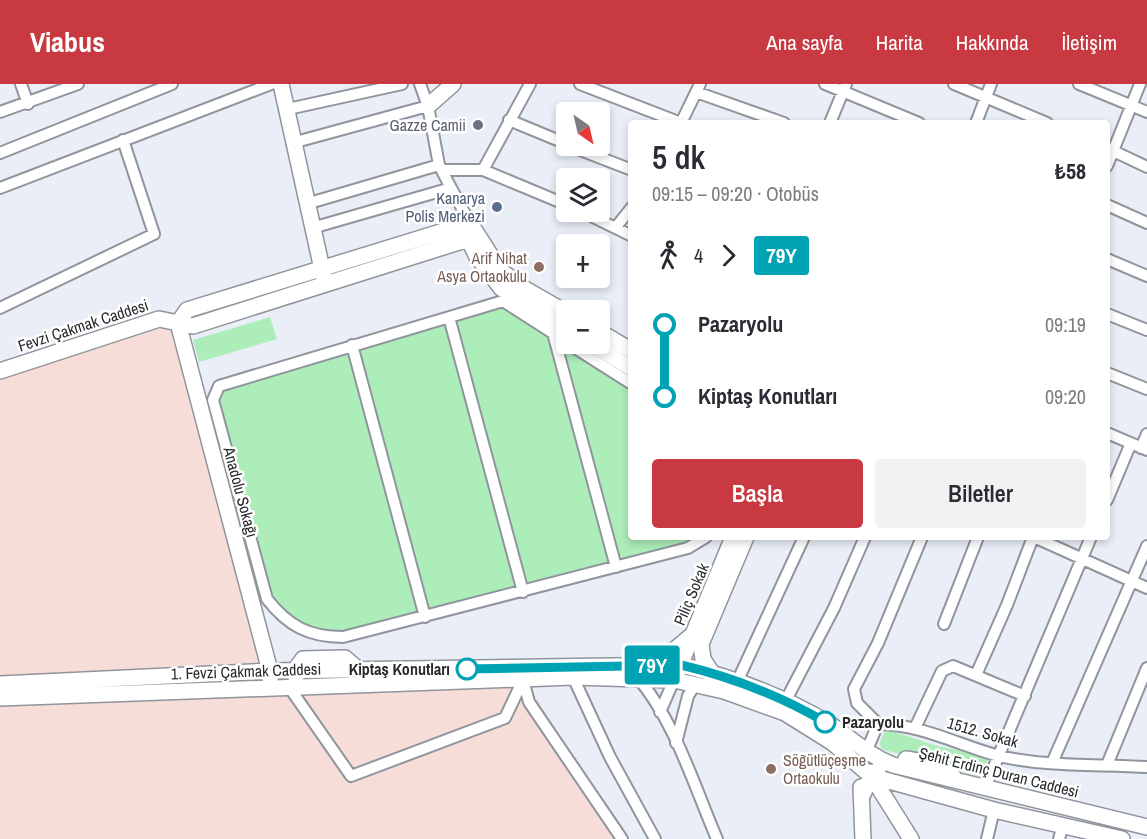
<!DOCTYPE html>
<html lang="tr">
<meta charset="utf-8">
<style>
body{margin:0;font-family:"Archivo Narrow",sans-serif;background:#f2f2f3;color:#2b2b33;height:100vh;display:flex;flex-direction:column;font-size:22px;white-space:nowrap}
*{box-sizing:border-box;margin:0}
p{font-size:20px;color:#7c7c81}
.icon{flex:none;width:33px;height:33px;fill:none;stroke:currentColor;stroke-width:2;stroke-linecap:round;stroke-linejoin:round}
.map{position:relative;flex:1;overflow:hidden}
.details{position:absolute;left:628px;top:36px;width:482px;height:420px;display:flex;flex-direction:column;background:#fff;border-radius:6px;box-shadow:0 3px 9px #0003}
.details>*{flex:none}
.badge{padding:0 12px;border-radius:4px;font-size:21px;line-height:39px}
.needle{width:39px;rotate:146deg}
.tools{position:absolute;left:556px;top:18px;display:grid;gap:12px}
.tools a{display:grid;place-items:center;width:54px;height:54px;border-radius:6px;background:#fff;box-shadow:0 3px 9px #0003;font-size:30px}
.map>.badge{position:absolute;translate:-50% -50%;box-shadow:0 0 0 3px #fff}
.legs{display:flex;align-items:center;gap:9px;height:66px;padding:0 24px;font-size:20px}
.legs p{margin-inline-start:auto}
.summary{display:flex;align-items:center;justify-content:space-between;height:102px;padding:0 24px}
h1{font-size:33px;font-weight:600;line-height:45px}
.action{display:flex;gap:12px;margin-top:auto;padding:12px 24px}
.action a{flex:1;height:69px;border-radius:6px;background:#c93942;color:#fff;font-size:24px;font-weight:600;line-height:69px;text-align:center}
.action a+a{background:#f2f2f3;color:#2b2b33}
ul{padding:0 24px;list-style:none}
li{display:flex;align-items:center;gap:21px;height:72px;font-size:22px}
li i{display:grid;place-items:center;width:9px;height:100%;margin:0 8px;background:currentColor}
li i::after{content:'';width:15px;height:15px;margin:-8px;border:4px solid;border-radius:50%;background:#fff}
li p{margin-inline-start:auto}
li:first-child i{background:linear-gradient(#0000 50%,currentColor 0)}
li:last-child i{background:linear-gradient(currentColor 50%,#0000 0)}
header{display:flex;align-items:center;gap:36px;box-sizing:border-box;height:84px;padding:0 30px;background:#c93942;color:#fff}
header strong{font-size:28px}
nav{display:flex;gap:33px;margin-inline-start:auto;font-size:21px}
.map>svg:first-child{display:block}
.industrial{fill:#f7ddd7}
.green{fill:#acedba}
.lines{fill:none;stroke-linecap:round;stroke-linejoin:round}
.street-casing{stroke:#90959d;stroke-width:14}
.secondary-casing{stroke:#90959d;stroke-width:18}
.street{stroke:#fff;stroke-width:10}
.secondary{stroke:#fff;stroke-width:15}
.line-1-casing{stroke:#fff;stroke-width:14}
.line-1{stroke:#00a3b4;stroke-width:9}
.worship-dot{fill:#6b7280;stroke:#fff;stroke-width:2}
.service-dot{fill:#5c6f8a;stroke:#fff;stroke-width:2}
.education-dot{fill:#8d6e63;stroke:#fff;stroke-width:2}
.stop-1-dot{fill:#fff;stroke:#00a3b4;stroke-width:3}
.labels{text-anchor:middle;stroke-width:5;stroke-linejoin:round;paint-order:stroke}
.worship-label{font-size:16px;fill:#5b616d;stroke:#fff;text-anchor:end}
.service-label{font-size:16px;fill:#4e5e75;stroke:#fff;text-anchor:end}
.education-label{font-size:16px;fill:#785e54;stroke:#fff;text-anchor:end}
.street-label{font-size:16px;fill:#282a2d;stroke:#fff}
.stop-label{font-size:16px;font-weight:bold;fill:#282a2d;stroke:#fff;text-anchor:end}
</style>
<header>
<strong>Viabus</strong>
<nav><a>Ana sayfa</a><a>Harita</a><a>Hakkında</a><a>İletişim</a></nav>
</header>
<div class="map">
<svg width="1147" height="755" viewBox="0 0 1147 755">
<rect width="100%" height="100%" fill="#e9eef7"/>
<path class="industrial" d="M 159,235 L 178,239 L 262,579 L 0,594 L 0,287 Z
M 273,599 L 529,602 L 623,755 L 0,755 L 0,613 Z"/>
<path class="green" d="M 502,223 L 550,254 L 611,479 L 525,502 L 453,237 Z
M 270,233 L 277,255 L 199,278 L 193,256 Z
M 447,239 L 519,503 L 427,527 L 356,265 Z
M 559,260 L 631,306 L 632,453 L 697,453 L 686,459 L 618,477 Z
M 350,267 L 421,529 C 364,544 314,569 272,512 L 219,315 L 223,306 Z
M 886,645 L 937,662 L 989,672 L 982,693 L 881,665 L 880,658 Z"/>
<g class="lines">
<g class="street-casing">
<path id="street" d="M 21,0 L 28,20
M 580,0 L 681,39
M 825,0 L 919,39
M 954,0 L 1047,39
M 1079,0 L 1147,28
M 696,8 L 784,39
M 288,25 L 402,0
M 0,28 L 78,0
M 509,36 L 567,60
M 681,39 L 700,0
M 830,39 L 846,0
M 976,39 L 991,0
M 292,59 L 428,22
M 570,62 L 632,86
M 1107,64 L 1147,83
M 0,69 L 172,0
M 1107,82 L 1140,0
M 445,86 L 483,86 L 567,121
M 483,86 L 530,0
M 0,104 L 271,0
M 451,104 L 470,139
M 306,120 L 439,81
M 1107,121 L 1147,139
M 583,128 L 632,152
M 616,143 L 632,123
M 312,144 L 451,104 L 439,81 L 428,22 L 420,0
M 1107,175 L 1147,192
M 0,224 L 154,150 L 123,56
M 1107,230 L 1147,246
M 449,233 L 523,508
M 553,249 L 616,483
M 567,258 L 503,217 L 219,302 L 213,316 L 267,515 C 288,542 309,553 343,553 L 688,464 L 706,453
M 569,260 L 632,300
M 352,261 L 425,533
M 1107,289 L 1147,305
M 1107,349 L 1147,366
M 1141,364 L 1147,350
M 1107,416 L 1131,359
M 1034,453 L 1147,504
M 944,540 L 978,453
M 976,591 L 1007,521 L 1033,453
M 573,593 L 610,673 L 655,755
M 637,593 C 674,635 695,704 717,755
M 523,596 L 529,618 L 622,755
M 737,598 L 804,453
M 289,603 L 351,692 L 505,634 L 523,596
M 786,616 L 834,524 L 865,453
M 660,628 L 674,596
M 878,640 L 857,619 L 854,605 L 878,559 L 922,453
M 915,644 L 942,587 L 953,582 L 1025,612
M 676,659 L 688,612 L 696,599
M 866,668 L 878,640 C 921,640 958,661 999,672 C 1046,683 1098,680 1147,683
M 1052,679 L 1147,462
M 1107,681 L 1147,584
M 985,704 L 1091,453
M 987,755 L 994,726
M 1059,755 L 1063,741"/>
</g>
<g class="secondary-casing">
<path id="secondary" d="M 281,0 L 324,194
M 428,22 L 453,0
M 467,152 L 476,171 L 501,204 L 567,244
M 600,248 L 632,267
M 592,260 L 632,285
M 0,287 L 159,235 L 193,242 L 478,152
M 652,579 L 672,568 L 691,552
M 677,589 L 733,453
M 712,589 L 703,575 L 701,560 L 746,453
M 296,594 L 295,586 L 303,575 L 345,574 L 359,586
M 270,595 L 270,587 L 178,239 L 187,226 L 470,139 L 500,186 L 525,205 L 567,229
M 0,600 L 270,587 L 682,581 C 734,594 785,613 831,641 C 852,655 869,672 893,681 L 1147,743
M 0,614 L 573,593 L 674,596 L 724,607 L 785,629 L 833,659 L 871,692 L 994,726 L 1122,755
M 906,675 L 936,680 L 953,692
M 869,688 L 911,755
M 861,703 L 863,755
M 863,710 L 871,692 L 878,686"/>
</g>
<use href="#street" class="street"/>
<use href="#secondary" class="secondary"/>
</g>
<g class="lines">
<g class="line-1-casing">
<path id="line-1" d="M 467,585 L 681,581 C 732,593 780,612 825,638"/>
</g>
<use href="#line-1" class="line-1"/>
</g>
<circle class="worship-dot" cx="478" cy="41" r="6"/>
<circle class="service-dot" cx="497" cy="123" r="6"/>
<g class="education-dot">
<circle cx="539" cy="183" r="6"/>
<circle cx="771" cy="685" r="6"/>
</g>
<g class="stop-1-dot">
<circle cx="467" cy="585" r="10"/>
<circle cx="825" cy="638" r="10"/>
</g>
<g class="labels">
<g class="worship-label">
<text x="466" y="47">Gazze Camii</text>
</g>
<g class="service-label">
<text x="485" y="120">Kanarya<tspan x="485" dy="18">Polis Merkezi</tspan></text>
</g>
<g class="education-label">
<text x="527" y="180">Arif Nihat<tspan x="527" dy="18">Asya Ortaokulu</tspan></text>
<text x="783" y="682" text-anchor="start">Söğütlüçeşme<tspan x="783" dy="18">Ortaokulu</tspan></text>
</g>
<g class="street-label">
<text transform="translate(83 241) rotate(-18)" y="6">Fevzi Çakmak Caddesi</text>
<text transform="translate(241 408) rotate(75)" y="6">Anadolu Sokağı</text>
<text transform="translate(691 510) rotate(-67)" y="6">Piliç Sokak</text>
<text transform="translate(246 587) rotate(-2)" y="6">1. Fevzi Çakmak Caddesi</text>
<text transform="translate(983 648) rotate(16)" y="6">1512. Sokak</text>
<text transform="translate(999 688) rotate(14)" y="6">Şehit Erdinç Duran Caddesi</text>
</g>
<g class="stop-label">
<text x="450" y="591">Kiptaş Konutları</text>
<text x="842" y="644" text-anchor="start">Pazaryolu</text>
</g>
</g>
</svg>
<div class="tools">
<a><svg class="needle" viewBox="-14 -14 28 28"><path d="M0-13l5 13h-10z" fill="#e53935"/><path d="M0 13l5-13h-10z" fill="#7c7c81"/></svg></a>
<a><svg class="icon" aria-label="layers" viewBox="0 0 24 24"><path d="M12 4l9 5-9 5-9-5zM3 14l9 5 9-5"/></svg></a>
<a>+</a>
<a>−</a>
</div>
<b class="badge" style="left:652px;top:581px;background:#00a3b4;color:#fff">79Y</b>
<section class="details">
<div class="summary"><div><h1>5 dk</h1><p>09:15 – 09:20 · Otobüs</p></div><b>₺58</b></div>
<div class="legs"><svg class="icon" aria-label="walk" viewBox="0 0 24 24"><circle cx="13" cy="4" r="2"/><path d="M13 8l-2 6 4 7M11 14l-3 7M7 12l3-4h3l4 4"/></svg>4<svg class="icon" aria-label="forward" viewBox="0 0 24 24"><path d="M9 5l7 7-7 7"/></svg><b class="badge" style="background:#00a3b4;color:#fff">79Y</b></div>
<ul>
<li><i style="color:#00a3b4"></i><b>Pazaryolu</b><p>09:19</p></li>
<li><i style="color:#00a3b4"></i><b>Kiptaş Konutları</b><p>09:20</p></li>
</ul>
<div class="action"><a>Başla</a><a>Biletler</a></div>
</section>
</div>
